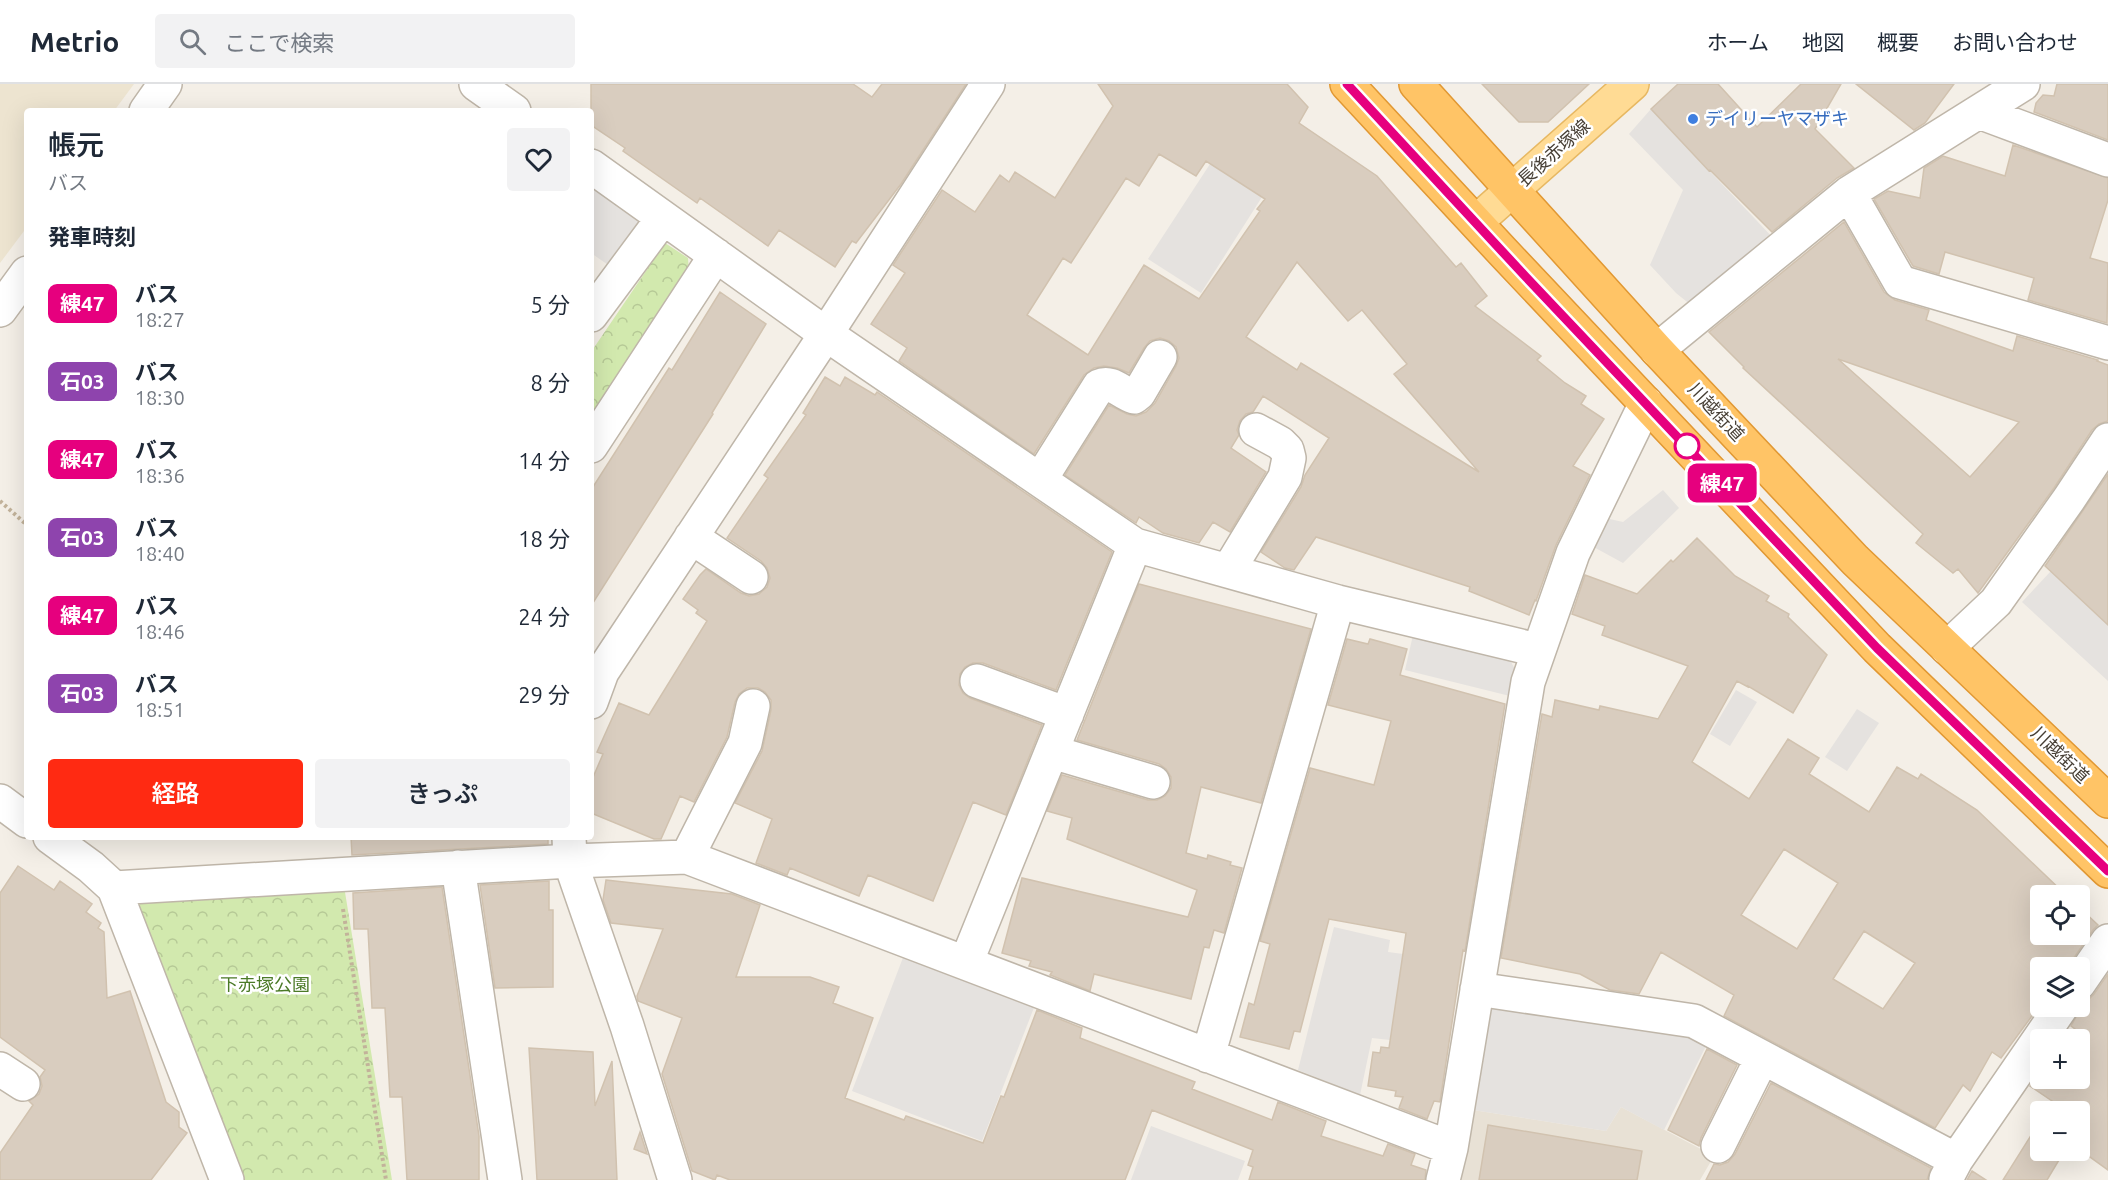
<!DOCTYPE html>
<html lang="ja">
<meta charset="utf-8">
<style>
body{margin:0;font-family:Ubuntu,"Noto Sans JP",sans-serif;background:#f2f2f3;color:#1f2937;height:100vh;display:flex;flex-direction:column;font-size:22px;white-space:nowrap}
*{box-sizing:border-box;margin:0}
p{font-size:20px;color:#747a83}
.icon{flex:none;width:33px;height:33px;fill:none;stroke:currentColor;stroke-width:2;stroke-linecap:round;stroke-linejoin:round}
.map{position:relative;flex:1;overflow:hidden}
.panel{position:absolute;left:24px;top:24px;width:570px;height:732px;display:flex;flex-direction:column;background:#fff;border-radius:6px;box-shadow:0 6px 24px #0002}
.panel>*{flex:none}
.badge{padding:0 12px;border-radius:9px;font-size:21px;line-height:39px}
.buttons{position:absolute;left:2030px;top:801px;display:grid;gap:12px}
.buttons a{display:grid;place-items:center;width:60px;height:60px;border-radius:6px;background:#fff;box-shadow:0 6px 24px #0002;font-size:30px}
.map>.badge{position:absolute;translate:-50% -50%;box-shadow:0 0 0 3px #fff}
h2{padding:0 24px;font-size:22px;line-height:54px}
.round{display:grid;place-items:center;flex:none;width:63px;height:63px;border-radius:6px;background:#f2f2f3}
.headline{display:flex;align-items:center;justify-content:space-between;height:102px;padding:0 24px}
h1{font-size:28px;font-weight:600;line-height:45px}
.button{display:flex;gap:12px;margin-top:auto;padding:12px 24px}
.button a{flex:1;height:69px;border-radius:6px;background:#ff2a12;color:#fff;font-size:24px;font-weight:600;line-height:69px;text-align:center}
.button a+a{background:#f2f2f3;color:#1f2937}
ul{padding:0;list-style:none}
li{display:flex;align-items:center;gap:18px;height:78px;padding:0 24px}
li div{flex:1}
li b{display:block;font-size:22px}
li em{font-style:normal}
li .badge{min-width:66px;font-weight:700;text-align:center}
header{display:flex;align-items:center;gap:36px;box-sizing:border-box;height:84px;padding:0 30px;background:#fff;border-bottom:2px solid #e0e1e3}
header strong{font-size:28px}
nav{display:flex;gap:33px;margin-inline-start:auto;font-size:21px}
.search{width:420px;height:54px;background:#f2f2f3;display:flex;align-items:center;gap:15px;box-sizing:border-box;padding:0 21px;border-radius:6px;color:#747a83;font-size:22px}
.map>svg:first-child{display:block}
.residential{fill:#e8e1d5}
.education{fill:#ede4d0}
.park{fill:url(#park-crowns)}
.parking{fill:#e5e2df}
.building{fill:#d9cdbf;stroke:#d1c2af;stroke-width:1.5;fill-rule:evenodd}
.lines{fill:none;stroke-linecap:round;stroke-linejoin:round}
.minor-casing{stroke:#bfb6a9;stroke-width:36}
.major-casing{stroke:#e7b862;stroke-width:36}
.highway-casing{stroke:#e19833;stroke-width:36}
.path{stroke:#c2b29a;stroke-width:4;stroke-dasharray:3 3;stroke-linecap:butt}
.minor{stroke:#fff;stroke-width:33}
.major{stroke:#ffdb94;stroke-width:33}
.highway{stroke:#ffc466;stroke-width:33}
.line-casing{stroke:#fff;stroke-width:14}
.line{stroke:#e6007e;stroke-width:9}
.shop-dot{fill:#3f7fe0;stroke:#fff;stroke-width:2}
.stop-dot{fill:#fff;stroke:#e6007e;stroke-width:3}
.labels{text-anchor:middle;stroke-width:5;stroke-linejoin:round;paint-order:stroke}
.shop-label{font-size:18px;fill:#366cbe;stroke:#fff;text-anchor:start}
.street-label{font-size:18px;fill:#473f35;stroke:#fff}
.park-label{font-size:18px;fill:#4b7a27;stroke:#fff}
</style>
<header>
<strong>Metrio</strong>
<div class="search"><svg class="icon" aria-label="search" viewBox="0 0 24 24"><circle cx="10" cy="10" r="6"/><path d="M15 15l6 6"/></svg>ここで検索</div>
<nav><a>ホーム</a><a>地図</a><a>概要</a><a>お問い合わせ</a></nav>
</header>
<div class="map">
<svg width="2108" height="1096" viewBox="0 0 2108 1096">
<defs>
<pattern id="park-crowns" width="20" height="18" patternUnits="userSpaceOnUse" patternTransform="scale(1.5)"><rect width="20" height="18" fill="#d2e9ae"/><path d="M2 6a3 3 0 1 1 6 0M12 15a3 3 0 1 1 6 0" fill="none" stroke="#b6c996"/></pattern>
</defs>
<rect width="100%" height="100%" fill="#f4efe7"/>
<path class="residential" d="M 1621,1023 L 1714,1072 L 1700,1096 L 1458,1096 L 1473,1026 L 1606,1047 Z"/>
<path class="education" d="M 0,0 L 134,0 L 114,27 L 27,27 L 27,143 L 0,179 Z"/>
<path class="park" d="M 665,159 L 688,174 L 689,188 L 591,331 L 591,268 Z
M 344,802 L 392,1096 L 238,1096 L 137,827 L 143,810 Z"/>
<path class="parking" d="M 1651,25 L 1775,156 L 1691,221 L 1676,209 L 1650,181 L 1683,106 L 1629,50 Z
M 1210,80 L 1262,113 L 1201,209 L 1148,175 Z
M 591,100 L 647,138 L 614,185 L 591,169 Z
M 1663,406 L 1679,424 L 1623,479 L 1590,461 L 1605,434 L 1623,438 Z
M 2051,487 L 2108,541 L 2108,597 L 2022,518 Z
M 1413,551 L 1509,574 L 1519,593 L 1514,613 L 1405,586 Z
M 1736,606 L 1757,618 L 1730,662 L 1710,650 Z
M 1857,625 L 1879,639 L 1847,687 L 1825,673 Z
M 1334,843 L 1390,856 L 1388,868 L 1403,870 L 1390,956 L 1372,954 L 1360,1011 L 1298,986 Z
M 904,871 L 1035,921 L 982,1057 L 852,1007 Z
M 1499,918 L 1709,956 L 1664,1046 L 1621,1023 L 1606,1047 L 1473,1026 L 1487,929 Z
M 1151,1042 L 1245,1077 L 1238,1096 L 1131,1096 Z"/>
<path class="building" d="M 591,0 L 853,0 L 872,13 L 882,0 L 966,0 L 901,100 L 856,159 L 852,157 L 835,183 L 779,146 L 768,162 L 700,114 L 697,119 L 623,67 L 625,64 L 591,41 Z
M 1098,0 L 1287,0 L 1308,23 L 1299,39 L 1377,92 L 1456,183 L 1461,179 L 1487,212 L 1475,222 L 1541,272 L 1537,276 L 1565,299 L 1586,312 L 1581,320 L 1604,335 L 1573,382 L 1590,391 L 1556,461 L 1536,517 L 1535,516 L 1529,531 L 1469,507 L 1470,503 L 1316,453 L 1294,486 L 1285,484 L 1261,468 L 1301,403 L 1305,391 L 1329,354 L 1263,312 L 1253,328 L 1246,330 L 1240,337 L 1237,346 L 1239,351 L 1231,364 L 1266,388 L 1230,448 L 1213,438 L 1199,459 L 1163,449 L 1139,433 L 1136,439 L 1065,391 L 1109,321 L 1127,330 L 1136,332 L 1146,328 L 1155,319 L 1176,282 L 1179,274 L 1176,263 L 1169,257 L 1160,254 L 1150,257 L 1144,264 L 1129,289 L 1117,284 L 1104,282 L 1094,284 L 1084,291 L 1034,370 L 899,277 L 907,264 L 871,240 L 905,189 L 893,181 L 942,106 L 975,128 L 1000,91 L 1009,98 L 1015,88 L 1055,114 L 1113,22 ZM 1159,70 L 1196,92 L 1206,77 L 1265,115 L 1257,125 L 1260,127 L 1199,215 L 1144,181 L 1088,271 L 1027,231 L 1063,174 L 1071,179 L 1126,94 L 1139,102 ZM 1297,178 L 1348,237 L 1362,226 L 1407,280 L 1394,290 L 1479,388 L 1301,279 L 1297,286 L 1246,253 Z
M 1482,0 L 1589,0 L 1548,38 L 1519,38 Z
M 1678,0 L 1718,0 L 1757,43 L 1801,0 L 1841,0 L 1815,45 L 1854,84 L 1837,94 L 1772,148 L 1710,86 L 1709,87 L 1651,25 Z
M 1856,0 L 1954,0 L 1925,39 L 1914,46 Z
M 2057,0 L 2108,0 L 2108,56 L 2034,28 L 2036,19 L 2043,11 L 2054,12 Z
M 2013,61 L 2108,94 L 2108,116 L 2090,174 L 2108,179 L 2107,239 L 2028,216 L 2034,194 L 1945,168 L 1939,190 L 1913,182 L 1874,115 L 1888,107 L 1920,114 L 1924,84 L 1943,72 L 2005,92 Z
M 1844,138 L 1884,208 L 1895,216 L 1929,226 L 1926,236 L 2013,267 L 2017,252 L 2098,276 L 2097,277 L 2108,281 L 2108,337 L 2099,340 L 2092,346 L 2054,404 L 1978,509 L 1958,485 L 1953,489 L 1916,459 L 1923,450 L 1743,284 L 1744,283 L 1709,248 ZM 1838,275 L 2019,338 L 1970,393 Z
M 720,208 L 766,240 L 712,329 L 713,330 L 591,522 L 591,406 L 669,284 L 672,286 Z
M 825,293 L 840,302 L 845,293 L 875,311 L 877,308 L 1112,468 L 1056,606 L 983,579 L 973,579 L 965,583 L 960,590 L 959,601 L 963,609 L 970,614 L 1042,641 L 1006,731 L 973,718 L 933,817 L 868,791 L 859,812 L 790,784 L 787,791 L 756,779 L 772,735 L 735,719 L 762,667 L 771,626 L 771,616 L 765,608 L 758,604 L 747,604 L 739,610 L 735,618 L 727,653 L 694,718 L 680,712 L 661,755 L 654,755 L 591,729 L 591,698 L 603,670 L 597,668 L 619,619 L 649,631 L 707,537 L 696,529 L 698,526 L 683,515 L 700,491 L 706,485 L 741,509 L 749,512 L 759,510 L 767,503 L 770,494 L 767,484 L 761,477 L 727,454 L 768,394 L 764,391 L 806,331 L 803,329 Z
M 2108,390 L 2108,541 L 2045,482 Z
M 1697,454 L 1735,492 L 1769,512 L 1766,517 L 1789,530 L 1788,533 L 1827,571 L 1793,629 L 1748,602 L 1748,603 L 1737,597 L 1692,678 L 1749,715 L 1788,655 L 1819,674 L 1809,690 L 1869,728 L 1897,683 L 1918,695 L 1921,690 L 1977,726 L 2067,812 L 2040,812 L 2040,850 L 2079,850 L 2079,823 L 2098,841 L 2093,846 L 2067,884 L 2040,884 L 2040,921 L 2001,974 L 1992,968 L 1970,1007 L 1963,1001 L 1935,1044 L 1724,932 L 1734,911 L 1661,868 L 1639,910 L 1610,906 L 1580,890 L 1501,874 L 1542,630 L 1552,633 L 1555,616 L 1599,626 L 1600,622 L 1658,635 L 1688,582 L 1602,551 L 1605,542 L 1572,530 L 1585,491 L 1637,510 L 1671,476 L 1673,478 ZM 1784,765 L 1838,799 L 1797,865 L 1741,831 ZM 1864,847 L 1915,879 L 1883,925 L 1833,895 Z
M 1139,500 L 1311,545 L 1261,719 L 1201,703 L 1186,769 L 1207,775 L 1208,771 L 1231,778 L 1230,781 L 1242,784 L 1224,849 L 1214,846 L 1209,864 L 1204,863 L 1191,915 L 1094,890 L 1090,907 L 1050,891 L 1052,888 L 1029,882 L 1031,877 L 1002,869 L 1022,794 L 1188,833 L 1197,806 L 1067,755 L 1072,734 L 1047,727 L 1062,691 L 1148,716 L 1157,716 L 1165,712 L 1171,704 L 1171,693 L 1166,685 L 1159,680 L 1077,656 Z
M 1347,555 L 1368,560 L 1370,555 L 1407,565 L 1400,591 L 1505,620 L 1465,867 L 1463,866 L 1440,1018 L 1434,1017 L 1427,1035 L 1399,1024 L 1403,1013 L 1395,1012 L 1396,1007 L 1368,1002 L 1373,968 L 1380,969 L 1381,963 L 1389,964 L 1406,849 L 1329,835 L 1300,948 L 1294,947 L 1289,965 L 1240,953 L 1249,919 L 1254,921 L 1270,860 L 1260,857 L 1310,684 L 1374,701 L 1391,637 L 1328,621 Z
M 351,753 L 548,753 L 548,760 L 352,771 Z
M 18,782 L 54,806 L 60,797 L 92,820 L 86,828 L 101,839 L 98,844 L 104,848 L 107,914 L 130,907 L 166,1018 L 179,1028 L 179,1043 L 187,1049 L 151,1096 L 0,1096 L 0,1069 L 33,1021 L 29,1017 L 39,1010 L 42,1002 L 40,993 L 45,986 L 0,953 L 0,809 Z
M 606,796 L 732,810 L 760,821 L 736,893 L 810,893 L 839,903 L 833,919 L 873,934 L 845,1014 L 904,1036 L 906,1032 L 983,1059 L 1001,1012 L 1004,1013 L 1037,926 L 1082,944 L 1080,954 L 1195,998 L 1192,1005 L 1272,1036 L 1278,1018 L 1326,1037 L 1321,1052 L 1383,1072 L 1388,1060 L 1415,1070 L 1411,1081 L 1426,1086 L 1425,1096 L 1249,1096 L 1253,1083 L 1248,1081 L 1253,1066 L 1152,1026 L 1125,1096 L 730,1096 L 717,1091 L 715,1096 L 692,1087 L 662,990 L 682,934 L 638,917 L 637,912 L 663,845 L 611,839 L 603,816 Z
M 549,797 L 549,826 L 553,826 L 553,903 L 495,904 L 480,801 Z
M 442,803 L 479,1052 L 479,1096 L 407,1096 L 402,1013 L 390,1013 L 385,924 L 372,924 L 368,845 L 354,845 L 353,809 Z
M 2108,890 L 2108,1086 L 2079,1065 L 2079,1028 L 2046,1028 L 2052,1017 L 2030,1002 L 2035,994 L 2079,994 L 2079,964 L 2086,953 L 2071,942 L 2081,924 L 2080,917 L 2088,916 L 2094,910 Z
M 529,964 L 593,968 L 595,1022 L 612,977 L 617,1096 L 537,1096 Z
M 1707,965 L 1737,981 L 1701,1054 L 1699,1062 L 1668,1046 Z
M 1771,999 L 1931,1084 L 1927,1096 L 1706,1096 L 1714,1080 L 1720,1081 L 1728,1078 L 1735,1070 Z
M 2040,1037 L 2040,1066 L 2065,1066 L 2047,1096 L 2003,1096 Z
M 1488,1041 L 1642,1067 L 1637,1096 L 1479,1096 Z
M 640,1048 L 647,1070 L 634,1065 Z
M 1972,1087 L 1986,1096 L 1967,1096 Z"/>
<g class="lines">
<g class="minor-casing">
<path id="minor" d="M 476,0 L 514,27
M 146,27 L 165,0
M 1979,28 L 2108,76
M 591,82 L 826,250 L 1135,461 L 1338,518 L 1537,566
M 1849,109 L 1900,198 L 2108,259
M 0,226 L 27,189
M 591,231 L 663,134
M 1657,266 L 1849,109 L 2023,0
M 591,362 L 716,171
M 1040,396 L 1099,302 C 1112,296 1121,309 1134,313 L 1139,309 L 1160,273
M 691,453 L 751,493
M 1228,487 L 1285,393 L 1289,374 L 1287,366 L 1280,359 L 1256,346
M 1947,564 L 1996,518 L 2069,415 L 2108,356
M 977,597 L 1067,630
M 591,618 L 602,588 L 826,250 L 988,0
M 1052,668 L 1153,698
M 0,717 L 27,737
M 50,753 L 91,783 L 114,804 L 227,1096
M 569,753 L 570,777 L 627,942 L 675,1096
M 687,773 L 745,659 L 753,622
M 458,783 L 505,1096
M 114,804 L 570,777 L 687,773 L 1451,1064
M 966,879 L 1135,461
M 2079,899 L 2108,857
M 1477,905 L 1694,937 L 1956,1076
M 1208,972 L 1338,518
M 0,985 L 23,1000
M 1718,1062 L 1762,974
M 1946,1095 L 1956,1076 L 2062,922
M 1443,1096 L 1451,1064 L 1528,598 L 1573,469 L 1646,319"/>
</g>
<g class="major-casing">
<path id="major" d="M 1476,138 L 1632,0"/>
</g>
<g class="highway-casing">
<path id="highway" d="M 1347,0 L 1503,168 L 1877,564 L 2108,787
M 1416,0 L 1657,266 L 1855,476 L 2108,717"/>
</g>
<path class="path" d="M 0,417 L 27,441
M 343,825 L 386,1096"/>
<use href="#minor" class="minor"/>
<use href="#major" class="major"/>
<use href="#highway" class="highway"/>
</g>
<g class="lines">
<g class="line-casing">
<path id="line" d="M 1347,0 L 1525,192 L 1877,564 L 2108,787"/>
</g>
<use href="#line" class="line"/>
</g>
<circle class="shop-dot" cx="1693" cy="35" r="6"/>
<circle class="stop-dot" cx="1687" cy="362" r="12"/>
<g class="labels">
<g class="shop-label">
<text x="1705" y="41">デイリーヤマザキ</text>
</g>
<g class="street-label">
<text transform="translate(1554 69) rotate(-42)" y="6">長後赤塚線</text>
<text transform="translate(1716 328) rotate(47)" y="6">川越街道</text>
<text transform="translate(2060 671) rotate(44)" y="6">川越街道</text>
</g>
<g class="park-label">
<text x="265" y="907">下赤塚公園</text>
</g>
</g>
</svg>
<div class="buttons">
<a><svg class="icon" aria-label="locate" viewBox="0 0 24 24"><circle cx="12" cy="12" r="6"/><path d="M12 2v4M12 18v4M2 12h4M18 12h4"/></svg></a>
<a><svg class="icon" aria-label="layers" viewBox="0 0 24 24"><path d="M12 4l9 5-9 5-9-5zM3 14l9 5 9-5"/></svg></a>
<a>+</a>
<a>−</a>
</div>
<b class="badge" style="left:1722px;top:399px;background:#e6007e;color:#fff">練47</b>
<section class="panel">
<div class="headline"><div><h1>帳元</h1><p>バス</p></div><a class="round"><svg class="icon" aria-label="heart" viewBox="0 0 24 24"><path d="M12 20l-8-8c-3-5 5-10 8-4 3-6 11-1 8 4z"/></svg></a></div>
<h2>発車時刻</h2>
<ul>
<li><span class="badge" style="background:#e6007e;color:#fff">練47</span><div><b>バス</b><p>18:27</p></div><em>5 分</em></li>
<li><span class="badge" style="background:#8e44ad;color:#fff">石03</span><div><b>バス</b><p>18:30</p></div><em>8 分</em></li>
<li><span class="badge" style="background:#e6007e;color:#fff">練47</span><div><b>バス</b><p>18:36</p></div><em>14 分</em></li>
<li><span class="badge" style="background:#8e44ad;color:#fff">石03</span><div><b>バス</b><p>18:40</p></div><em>18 分</em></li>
<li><span class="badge" style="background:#e6007e;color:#fff">練47</span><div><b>バス</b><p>18:46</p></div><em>24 分</em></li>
<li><span class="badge" style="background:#8e44ad;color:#fff">石03</span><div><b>バス</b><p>18:51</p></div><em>29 分</em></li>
</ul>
<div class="button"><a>経路</a><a>きっぷ</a></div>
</section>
</div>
